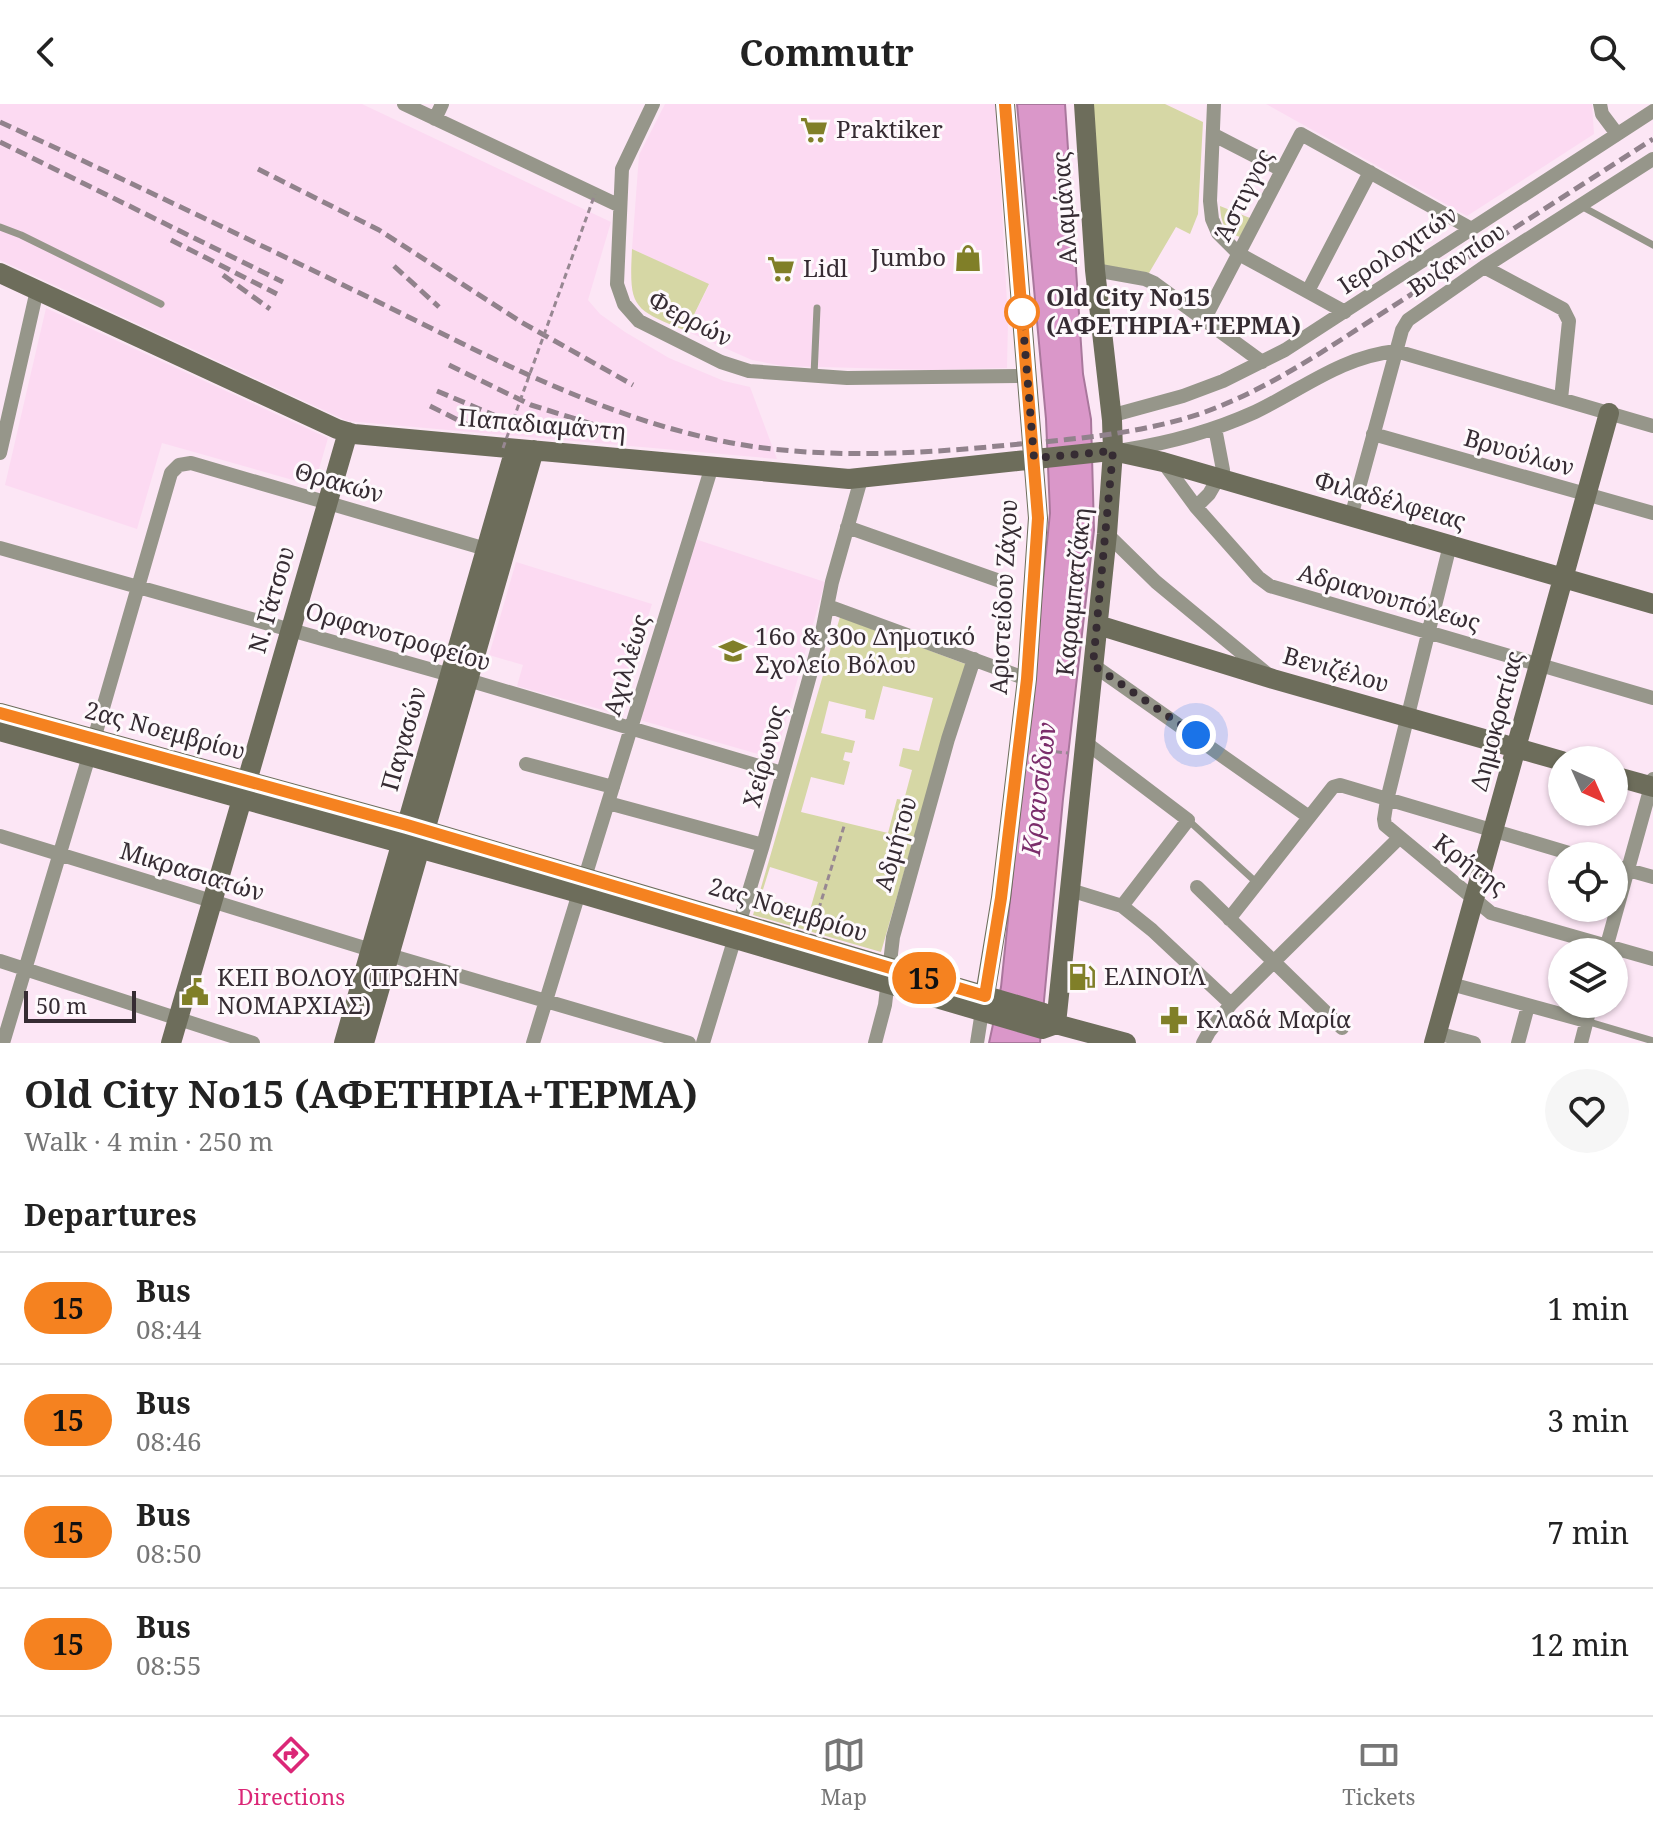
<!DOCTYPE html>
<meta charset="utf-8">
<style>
body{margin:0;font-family:"Noto Serif",serif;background:#f6f6f6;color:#222;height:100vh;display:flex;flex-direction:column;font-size:30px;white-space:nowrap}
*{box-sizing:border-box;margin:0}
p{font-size:26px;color:#767676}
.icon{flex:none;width:44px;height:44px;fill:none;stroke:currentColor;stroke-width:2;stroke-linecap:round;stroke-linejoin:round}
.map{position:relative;height:939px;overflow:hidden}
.sheet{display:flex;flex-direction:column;background:#fff;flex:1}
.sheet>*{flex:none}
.badge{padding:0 16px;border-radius:26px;font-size:28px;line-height:52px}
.needle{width:52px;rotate:135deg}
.buttons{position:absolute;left:1548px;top:642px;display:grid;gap:16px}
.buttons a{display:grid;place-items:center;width:80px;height:80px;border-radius:50%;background:#fff;box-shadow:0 2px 6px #0004;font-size:40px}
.scale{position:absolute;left:24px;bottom:20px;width:112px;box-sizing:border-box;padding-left:8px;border:4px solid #362c33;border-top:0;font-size:22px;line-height:28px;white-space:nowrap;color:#362c33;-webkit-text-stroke:6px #fef9fc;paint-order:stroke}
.you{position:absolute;width:40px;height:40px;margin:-20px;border:6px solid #fff;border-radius:50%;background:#1a73e8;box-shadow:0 0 0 12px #1a73e833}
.map>.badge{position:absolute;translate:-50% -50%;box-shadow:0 0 0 4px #fff}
h2{padding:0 24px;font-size:30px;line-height:72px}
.round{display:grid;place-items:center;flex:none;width:84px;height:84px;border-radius:42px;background:#f6f6f6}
.overview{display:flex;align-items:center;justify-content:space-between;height:136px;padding:0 24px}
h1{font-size:38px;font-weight:700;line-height:60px}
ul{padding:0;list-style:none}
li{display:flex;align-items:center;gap:24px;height:112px;padding:0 24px;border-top:2px solid #e0e0e0}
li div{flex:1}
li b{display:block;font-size:30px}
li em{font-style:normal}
li .badge{min-width:88px;font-weight:700;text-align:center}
header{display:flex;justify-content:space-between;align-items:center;height:104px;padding:0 24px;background:#fff;font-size:36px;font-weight:700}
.tab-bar{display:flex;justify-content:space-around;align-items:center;height:112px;border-top:2px solid #e0e0e0;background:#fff;font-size:22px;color:#767676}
.tab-bar a{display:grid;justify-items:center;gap:4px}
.tab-bar .current{color:#db2777}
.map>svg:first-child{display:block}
.built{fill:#fcdaf2}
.green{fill:#d6d7a5;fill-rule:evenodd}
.water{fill:#da97c9;stroke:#a9779c;stroke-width:2}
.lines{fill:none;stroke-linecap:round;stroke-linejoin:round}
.path{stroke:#978792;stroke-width:3;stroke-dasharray:6 4;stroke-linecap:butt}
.lane{stroke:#96968a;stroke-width:7}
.street{stroke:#96968a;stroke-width:14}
.secondary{stroke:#6d6d5b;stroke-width:20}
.rail{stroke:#91828c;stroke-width:5;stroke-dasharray:12 6;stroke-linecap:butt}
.path-bridge{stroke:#978792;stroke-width:3;stroke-dasharray:6 4;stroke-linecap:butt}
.line-casing{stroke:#fff;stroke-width:18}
.line{stroke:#f58220;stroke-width:12}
.walk{stroke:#362c33;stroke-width:8;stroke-dasharray:0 14.4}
.stop-dot{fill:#fff;stroke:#f58220;stroke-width:4}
.labels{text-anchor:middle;stroke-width:6;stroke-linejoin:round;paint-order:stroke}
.poi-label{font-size:24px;fill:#362c33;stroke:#fef9fc;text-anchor:start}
.street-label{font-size:24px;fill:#362c33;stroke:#fef9fc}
.stop-label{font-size:24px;font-weight:bold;fill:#362c33;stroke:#fef9fc;text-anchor:start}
.water-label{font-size:26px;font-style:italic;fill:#7b2d6b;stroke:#fef9fc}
</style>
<header><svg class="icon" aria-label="back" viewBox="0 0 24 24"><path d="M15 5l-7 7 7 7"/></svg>Commutr<svg class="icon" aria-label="search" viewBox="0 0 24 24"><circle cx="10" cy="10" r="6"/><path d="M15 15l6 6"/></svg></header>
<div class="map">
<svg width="1653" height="939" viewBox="0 0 1653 939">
<rect width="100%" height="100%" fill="#fce6f5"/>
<path class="built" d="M 0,0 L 362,0 L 611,118 L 588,196 L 600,210 L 625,228 L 669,254 L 724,277 L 750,283 L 777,355 L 347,317 L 0,156 Z
M 665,0 L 996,0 L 1008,217 L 1007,264 L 932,266 L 783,262 L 752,256 L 686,227 L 709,181 L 632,145 L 639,51 Z
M 1266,0 L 1592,0 L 1594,30 L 1467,112 Z
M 46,204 L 328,334 L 314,382 L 162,339 L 137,425 L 5,381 Z
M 695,435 L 825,478 L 775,655 L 640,616 Z
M 516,458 L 652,500 L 617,610 L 517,582 L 523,561 L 489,551 Z"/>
<path class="green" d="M 1091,0 L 1165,0 L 1203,18 L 1198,110 L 1190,130 L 1176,123 L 1149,169 L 1103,161 Z
M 1220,102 L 1250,114 L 1240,133 C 1224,128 1221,118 1220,102 Z
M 632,145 L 709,180 L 686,227 C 632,205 629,204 632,145 Z
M 840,513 L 968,561 L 945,627 L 881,848 L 753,811 ZM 883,582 L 933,594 L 919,647 L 903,644 L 899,662 L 912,666 L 904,696 L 897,695 L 888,729 L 801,708 L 811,673 L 844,681 L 850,658 L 843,656 L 845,648 L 852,649 L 855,637 L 821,629 L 829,597 L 866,606 L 865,614 L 874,616 ZM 770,763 L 818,778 L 810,806 L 761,792 Z"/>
<path class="water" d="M 1017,0 L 1065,0 L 1083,270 L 1091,315 L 1094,426 L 1063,695 L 1040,939 L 989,939 L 1001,883 L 1050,409 L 1046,315 Z"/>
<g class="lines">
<path class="path" d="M 1036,646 L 1068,649
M 1578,653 L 1590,656
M 813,824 L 845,719"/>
<path class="lane" d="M 1581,102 L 1653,141
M 0,123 L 21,131 L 161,200
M 814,271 L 817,204
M 1188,716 L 1257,779
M 1586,917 L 1653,937"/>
<path class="street" d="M 404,0 L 620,102
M 653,0 L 622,65 L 617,180 L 624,200 L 639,217 L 721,258 L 749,267 L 847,274 L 1027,272
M 1214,0 L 1210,97 L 1212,115 L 1218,129 L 1239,150 L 1345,208
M 1600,0 L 1602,10 L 1617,30
M 435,15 L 442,0
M 1214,31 L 1282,66
M 1484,163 L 1563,205 L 1569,217 L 1561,295
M 1095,166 L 1145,175 L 1154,179 L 1262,258
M 1308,187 L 1370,68
M 1204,216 L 1301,30 L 1470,124
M 1110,312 L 1183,292 L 1223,277 L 1285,246 L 1653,7
M 1373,330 L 1653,409
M 1124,346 C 1169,339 1213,327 1255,308 C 1303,285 1341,253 1396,247 L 1653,322
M 0,349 L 37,186
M 1163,358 L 1196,403 L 1258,473 L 1270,482 L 1653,594
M 1196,403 L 1209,390 L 1223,366 L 1215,324
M 1351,413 L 1402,226 L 1408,216 L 1484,163 L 1653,55
M 847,423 L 1000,477
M 1107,430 L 1156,478 L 1266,569
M 1450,441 L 1387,696 L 1384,715 L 1385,721 L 1491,809 L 1653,855
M 0,444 L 468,576 L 782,669
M 828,502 L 1027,575
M 1093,561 L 1309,713
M 94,635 L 171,369 L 179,361 L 191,359 L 486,445
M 1085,638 L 1188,716 L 1122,802
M 526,660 L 613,683
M 608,699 L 763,741
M 0,732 L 371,846
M 1614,762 L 1653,773
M 585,773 L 712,362
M 1197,783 L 1342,924
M 1070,786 L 1122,802 L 1152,826 L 1231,900
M 1229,815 L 1333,683 L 1340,681 L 1579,752
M 1605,848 L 1653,675
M 389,851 L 689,939
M 0,857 L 253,939
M 1451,880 L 1586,917
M 1437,929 L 1474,939
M 3,939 L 89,652
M 533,939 L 579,789
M 703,939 L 763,741 L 822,528 L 832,478 L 861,375
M 875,939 L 885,901 L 893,833 L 948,635 L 974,555
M 977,939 L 982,907
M 1203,939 L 1209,928 L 1231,900 L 1399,734
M 1518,939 L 1528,902
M 1581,939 L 1591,900"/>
<path class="secondary" d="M 0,169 L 337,325 L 354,330 L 849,375 L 1101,348 L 1113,347 L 1163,358 L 1653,500
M 1098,521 L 1273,575 L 1562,657
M 0,609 L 407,721 L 1044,909 L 1056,920 L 1126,939
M 0,627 L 579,789 L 1042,925 L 1056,920
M 1614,672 L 1653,683
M 247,677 L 348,328
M 983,903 L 1001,794 L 1027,575 L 1038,414 L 1005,0
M 1056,920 L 1107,430 L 1113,347 L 1112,316 L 1095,166 L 1084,0
M 171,939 L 242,695
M 344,939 L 515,345
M 364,939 L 534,346
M 1434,939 L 1609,309"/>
<path class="rail" d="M 0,18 C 123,75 246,134 368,193 C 495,255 623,326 764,344 C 845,354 928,349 1009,341 C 1075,335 1142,330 1205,308 C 1276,282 1338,237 1401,197 C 1485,143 1569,89 1653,35
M 0,38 L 283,178
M 258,65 L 379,126 L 521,218 L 633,281
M 171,136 L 277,190
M 394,162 L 439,203
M 223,171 L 270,205
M 449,261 L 531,301 L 608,325
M 437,287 L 508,317
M 430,302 L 476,325"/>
<path class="path-bridge" d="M 503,344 L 595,90"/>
</g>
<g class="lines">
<g class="line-casing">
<path id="line" d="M 0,609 L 407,721 L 985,892 L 1001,794 L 1027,575 L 1038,414 L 1005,0"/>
</g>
<use href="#line" class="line"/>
<path class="walk" d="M 1022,208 L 1034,354 L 1113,347 L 1093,561 L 1196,631"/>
</g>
<defs>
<g id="supermarket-bare" transform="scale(2.16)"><path d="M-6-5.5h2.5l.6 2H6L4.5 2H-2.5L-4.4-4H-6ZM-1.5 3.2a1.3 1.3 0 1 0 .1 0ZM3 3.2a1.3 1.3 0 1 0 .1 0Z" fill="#807f28" stroke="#fef9fc" stroke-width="2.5" paint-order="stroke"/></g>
<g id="shop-bare" transform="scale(2.16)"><path d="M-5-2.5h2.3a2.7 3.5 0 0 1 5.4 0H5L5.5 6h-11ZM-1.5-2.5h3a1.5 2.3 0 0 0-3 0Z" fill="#807f28" stroke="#fef9fc" stroke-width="2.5" paint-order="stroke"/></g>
<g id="school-bare" transform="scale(2.16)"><path d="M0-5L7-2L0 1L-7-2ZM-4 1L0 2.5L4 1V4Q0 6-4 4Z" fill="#807f28" stroke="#fef9fc" stroke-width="2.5" paint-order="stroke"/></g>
<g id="fuel-bare" transform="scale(2.16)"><path d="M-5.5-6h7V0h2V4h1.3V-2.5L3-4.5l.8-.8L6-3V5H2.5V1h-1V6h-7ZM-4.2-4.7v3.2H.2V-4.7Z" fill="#807f28" stroke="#fef9fc" stroke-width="2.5" paint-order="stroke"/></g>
<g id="civic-bare" transform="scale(2.16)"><path d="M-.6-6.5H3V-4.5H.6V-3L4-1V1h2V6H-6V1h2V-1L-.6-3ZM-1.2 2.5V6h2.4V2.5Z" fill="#807f28" stroke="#fef9fc" stroke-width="2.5" paint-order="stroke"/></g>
<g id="pharmacy-bare" transform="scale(2.16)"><path d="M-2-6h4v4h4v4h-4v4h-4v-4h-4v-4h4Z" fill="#807f28" stroke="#fef9fc" stroke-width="2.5" paint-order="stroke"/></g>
</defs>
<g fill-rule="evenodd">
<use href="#supermarket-bare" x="814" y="26"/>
<use href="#shop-bare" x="968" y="154"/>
<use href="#supermarket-bare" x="781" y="165"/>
<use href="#school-bare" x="733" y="547"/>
<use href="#fuel-bare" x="1082" y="873"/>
<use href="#civic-bare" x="195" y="888"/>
<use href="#pharmacy-bare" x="1174" y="916"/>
</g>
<circle class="stop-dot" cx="1022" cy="208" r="16"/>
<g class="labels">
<g class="poi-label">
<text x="836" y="34">Praktiker</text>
<text x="946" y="162" text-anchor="end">Jumbo</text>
<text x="803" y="173">Lidl</text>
<text x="755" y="541">16ο &amp; 30ο Δημοτικό<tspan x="755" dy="28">Σχολείο Βόλου</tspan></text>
<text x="1104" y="881">ΕΛΙΝΟΙΛ</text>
<text x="217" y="882">ΚΕΠ ΒΟΛΟΥ (ΠΡΩΗΝ<tspan x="217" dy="28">ΝΟΜΑΡΧΙΑΣ)</tspan></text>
<text x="1196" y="924">Κλαδά Μαρία</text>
</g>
<g class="street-label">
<text transform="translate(1244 91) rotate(-63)" y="8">Άστιγγος</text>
<text transform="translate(1065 104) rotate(-94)" y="8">Αλαμάνας</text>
<text transform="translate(1398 146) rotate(-34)" y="8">Ιερολοχιτών</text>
<text transform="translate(1457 156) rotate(-34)" y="8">Βυζαντίου</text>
<text transform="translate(690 215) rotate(28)" y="8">Φερρών</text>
<text transform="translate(542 321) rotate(5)" y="8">Παπαδιαμάντη</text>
<text transform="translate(1519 349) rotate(16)" y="8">Βρυούλων</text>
<text transform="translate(339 379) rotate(16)" y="8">Θρακών</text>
<text transform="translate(1390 397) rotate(16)" y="8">Φιλαδέλφειας</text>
<text transform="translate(1074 488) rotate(-84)" y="8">Καραμπατζάκη</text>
<text transform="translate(1004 493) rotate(-87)" y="8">Αριστείδου Ζάχου</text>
<text transform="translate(1389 494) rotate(16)" y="8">Αδριανουπόλεως</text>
<text transform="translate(272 496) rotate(-74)" y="8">Ν. Γάτσου</text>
<text transform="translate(398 533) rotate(16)" y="8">Ορφανοτροφείου</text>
<text transform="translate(627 561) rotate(-73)" y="8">Αχιλλέως</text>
<text transform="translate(1336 566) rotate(16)" y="8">Βενιζέλου</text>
<text transform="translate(1497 617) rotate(-75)" y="8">Δημοκρατίας</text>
<text transform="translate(165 627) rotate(15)" y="8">2ας Νοεμβρίου</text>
<text transform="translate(404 635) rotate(-74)" y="8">Παγασών</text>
<text transform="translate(765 652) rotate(-75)" y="8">Χείρωνος</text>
<text transform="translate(896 740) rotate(-74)" y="8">Αδμήτου</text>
<text transform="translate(1470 761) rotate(37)" y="8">Κρήτης</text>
<text transform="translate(192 768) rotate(17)" y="8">Μικρασιατών</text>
<text transform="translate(788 806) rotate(17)" y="8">2ας Νοεμβρίου</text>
</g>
<g class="stop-label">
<text x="1046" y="202">Old City Νο15<tspan x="1046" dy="28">(ΑΦΕΤΗΡΙΑ+ΤΕΡΜΑ)</tspan></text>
</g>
<g class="water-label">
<text transform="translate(1039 685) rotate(-83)" y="9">Κραυσίδων</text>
</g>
</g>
</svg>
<div class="buttons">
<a><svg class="needle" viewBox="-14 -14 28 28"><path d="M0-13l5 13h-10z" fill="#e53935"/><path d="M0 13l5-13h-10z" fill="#767676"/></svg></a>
<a><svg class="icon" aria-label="locate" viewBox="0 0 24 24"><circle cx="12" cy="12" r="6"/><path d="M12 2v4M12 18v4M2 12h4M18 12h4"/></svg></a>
<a><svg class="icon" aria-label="layers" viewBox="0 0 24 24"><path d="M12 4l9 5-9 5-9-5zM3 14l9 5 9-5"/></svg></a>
</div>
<div class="scale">50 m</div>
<div class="you" style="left:1196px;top:631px"></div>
<b class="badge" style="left:924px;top:874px;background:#f58220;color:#111">15</b>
</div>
<section class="sheet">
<div class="overview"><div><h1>Old City Νο15 (ΑΦΕΤΗΡΙΑ+ΤΕΡΜΑ)</h1><p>Walk · 4 min · 250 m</p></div><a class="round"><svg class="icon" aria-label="heart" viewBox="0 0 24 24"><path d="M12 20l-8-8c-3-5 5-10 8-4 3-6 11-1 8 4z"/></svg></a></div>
<h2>Departures</h2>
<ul>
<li><span class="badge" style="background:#f58220;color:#111">15</span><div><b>Bus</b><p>08:44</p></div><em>1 min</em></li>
<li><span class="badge" style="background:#f58220;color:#111">15</span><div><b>Bus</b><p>08:46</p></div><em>3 min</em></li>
<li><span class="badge" style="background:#f58220;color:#111">15</span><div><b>Bus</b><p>08:50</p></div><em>7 min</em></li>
<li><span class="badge" style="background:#f58220;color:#111">15</span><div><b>Bus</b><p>08:55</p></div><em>12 min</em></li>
</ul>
</section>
<nav class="tab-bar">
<a class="current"><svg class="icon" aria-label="directions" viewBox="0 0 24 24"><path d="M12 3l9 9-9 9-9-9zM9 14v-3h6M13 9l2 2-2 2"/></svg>Directions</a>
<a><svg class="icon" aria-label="map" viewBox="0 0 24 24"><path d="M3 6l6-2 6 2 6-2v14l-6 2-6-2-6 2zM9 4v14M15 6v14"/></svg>Map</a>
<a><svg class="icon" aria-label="tickets" viewBox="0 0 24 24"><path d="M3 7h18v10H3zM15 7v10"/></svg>Tickets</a>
</nav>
